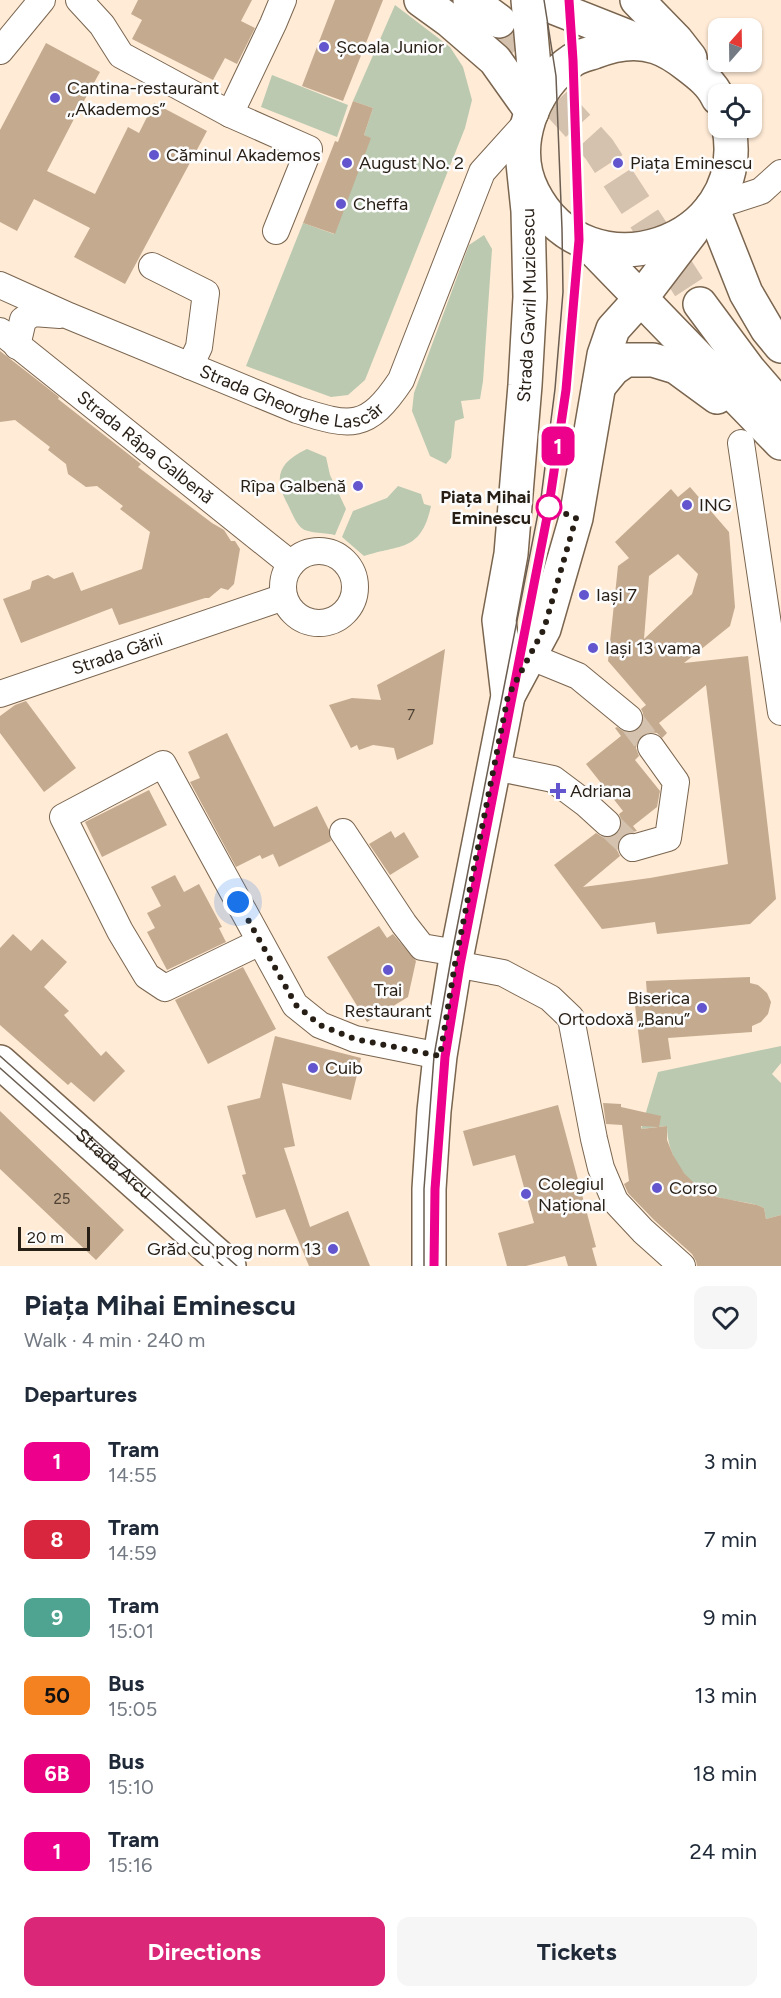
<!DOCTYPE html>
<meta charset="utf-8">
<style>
body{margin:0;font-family:Figtree,sans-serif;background:#f6f6f7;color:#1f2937;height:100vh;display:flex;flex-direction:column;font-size:22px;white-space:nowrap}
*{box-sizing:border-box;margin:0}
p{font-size:20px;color:#747a83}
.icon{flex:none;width:33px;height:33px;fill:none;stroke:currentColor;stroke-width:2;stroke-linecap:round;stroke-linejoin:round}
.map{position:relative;height:1266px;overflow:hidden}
.side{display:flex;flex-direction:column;background:#fff;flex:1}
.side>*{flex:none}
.badge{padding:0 12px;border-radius:9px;font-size:21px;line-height:39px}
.needle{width:39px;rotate:20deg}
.controls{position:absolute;left:708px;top:18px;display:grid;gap:12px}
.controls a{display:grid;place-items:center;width:54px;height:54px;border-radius:12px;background:#fff;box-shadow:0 2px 4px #0004;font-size:30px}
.scale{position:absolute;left:18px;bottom:15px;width:72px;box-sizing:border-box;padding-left:6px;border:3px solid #271e15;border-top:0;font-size:16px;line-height:21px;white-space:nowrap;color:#271e15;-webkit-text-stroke:4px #fcfcfc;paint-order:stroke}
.you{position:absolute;width:30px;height:30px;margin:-15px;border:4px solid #fff;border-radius:50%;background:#1a73e8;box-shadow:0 0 0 9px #1a73e833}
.map>.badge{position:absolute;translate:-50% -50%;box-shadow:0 0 0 3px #fff}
h2{padding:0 24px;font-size:22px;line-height:54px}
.round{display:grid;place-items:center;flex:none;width:63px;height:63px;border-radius:12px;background:#f6f6f7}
.head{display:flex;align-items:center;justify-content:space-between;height:102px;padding:0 24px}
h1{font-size:28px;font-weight:700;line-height:45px}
.primary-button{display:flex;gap:12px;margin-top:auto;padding:12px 24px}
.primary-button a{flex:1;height:69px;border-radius:12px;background:#db2777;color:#fff;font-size:24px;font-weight:700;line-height:69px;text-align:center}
.primary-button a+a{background:#f6f6f7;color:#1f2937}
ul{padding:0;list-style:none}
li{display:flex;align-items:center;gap:18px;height:78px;padding:0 24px}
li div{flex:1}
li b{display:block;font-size:22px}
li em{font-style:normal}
li .badge{min-width:66px;font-weight:700;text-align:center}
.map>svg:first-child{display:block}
.green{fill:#bac9af}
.building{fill:#c4aa8f;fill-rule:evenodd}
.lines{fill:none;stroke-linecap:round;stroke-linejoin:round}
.minor-tunnel{stroke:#d4c2af;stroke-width:26;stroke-dasharray:26 13;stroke-linecap:butt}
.major-tunnel{stroke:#d4c2af;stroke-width:33;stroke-dasharray:33 16;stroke-linecap:butt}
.minor-casing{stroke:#7a654f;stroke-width:28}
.major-casing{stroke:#7a654f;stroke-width:36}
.minor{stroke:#fff;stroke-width:26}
.major{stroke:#fff;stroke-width:33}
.tram{stroke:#6a5d51;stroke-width:1.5}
.line-casing{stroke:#fff;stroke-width:14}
.line{stroke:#ec008c;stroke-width:9}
.walk{stroke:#271e15;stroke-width:6;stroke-dasharray:0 10.8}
.poi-dot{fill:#6255ce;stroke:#fcfcfc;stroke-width:2}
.stop-dot{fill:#fff;stroke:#ec008c;stroke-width:3}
.labels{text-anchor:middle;stroke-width:5;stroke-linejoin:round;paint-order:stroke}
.number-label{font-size:15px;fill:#4e4134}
.poi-label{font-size:18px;fill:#271e15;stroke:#fcfcfc;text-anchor:start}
.street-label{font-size:18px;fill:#271e15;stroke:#fcfcfc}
.stop-label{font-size:18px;font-weight:bold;fill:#271e15;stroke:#fcfcfc;text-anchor:end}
</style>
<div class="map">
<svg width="781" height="1266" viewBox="0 0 781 1266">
<rect width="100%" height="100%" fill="#ffebd6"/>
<path class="green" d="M 395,5 L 450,47 L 463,67 L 472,100 L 465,128 L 365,380 L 348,395 L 331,397 L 246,366 L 303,223 L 334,234 L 370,138 L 364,135 L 373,108 L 353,101 Z
M 272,75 L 348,105 L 337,137 L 261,107 Z
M 484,235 L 492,249 L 483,381 L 480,399 L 461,401 L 464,418 L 455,421 L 451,458 L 446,464 L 430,456 L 412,411 L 414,393 L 469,245 Z
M 307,449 L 326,457 L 330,475 L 346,509 L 335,535 C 328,533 308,533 303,529 C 296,524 292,513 288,505 C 273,477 278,463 307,449 Z
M 398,486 L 421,494 L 424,504 L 431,506 C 421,552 401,544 364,556 L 342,537 L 353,511 L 387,498 Z
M 781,1046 L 781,1063 L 772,1074 L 781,1083 L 781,1215 L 766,1219 L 764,1208 C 750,1201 733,1202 718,1197 C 688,1187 667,1158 667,1126 L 641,1129 L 658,1072 Z"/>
<path class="building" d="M 138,0 L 252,0 L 241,21 L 255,28 L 237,64 L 225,58 L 213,80 L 132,39 L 142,20 L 131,14 Z
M 335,0 L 383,0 L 343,101 L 302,86 Z
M 46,43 L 100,72 L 75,117 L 47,171 L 95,194 L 128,127 L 139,133 L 154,103 L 207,131 L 125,284 L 74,257 L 90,228 L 34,199 L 17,231 L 0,222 L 0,130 Z
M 353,101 L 373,108 L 364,135 L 371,138 L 335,234 L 303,223 L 335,141 L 338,142 Z
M 0,351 L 59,397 L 58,399 L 141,464 L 138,467 L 212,523 L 224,530 L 231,541 L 235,541 L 240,549 L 234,584 L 228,590 L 221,588 L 209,598 L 205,598 L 119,625 L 112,608 L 21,643 L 3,599 L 30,589 L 32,581 L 48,575 L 54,579 L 73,572 L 81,591 L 142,569 L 150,532 L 120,509 L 123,506 L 97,486 L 86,487 L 68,474 L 66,464 L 48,450 L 50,447 L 15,420 L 0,422 Z
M 690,487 L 729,532 L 735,607 L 730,626 L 684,663 L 748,656 L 776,899 L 750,924 L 657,934 L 655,922 L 602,929 L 554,865 L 596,833 L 604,838 L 612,837 L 618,833 L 622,826 L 621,819 L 619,814 L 623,811 L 586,764 L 621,736 L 615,728 L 617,727 L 626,733 L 634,732 L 640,728 L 644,721 L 643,713 L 641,709 L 646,705 L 608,661 L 618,566 L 629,558 L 615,542 L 671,489 L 678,497 ZM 678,554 L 698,574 L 692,594 L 644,639 L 649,576 ZM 706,685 L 728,864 L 650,878 L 583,887 L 620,856 L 617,850 L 617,844 L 621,837 L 628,833 L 637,831 L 633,826 L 657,807 L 660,791 L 635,760 L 639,756 L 636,748 L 638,740 L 643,735 L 649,732 L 657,733 L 662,738 L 667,733 L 659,723 Z
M 445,649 L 433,744 L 397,760 L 394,748 L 373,745 L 359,750 L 357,745 L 351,748 L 329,705 L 352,698 L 381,700 L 377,685 Z
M 26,701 L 76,768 L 44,792 L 0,733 L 0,716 L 15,705 Z
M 227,733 L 274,827 L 317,806 L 329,830 L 331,841 L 279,867 L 273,854 L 262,859 L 260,855 L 236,867 L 190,782 L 200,778 L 188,752 Z
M 149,790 L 167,825 L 102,857 L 85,822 Z
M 391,831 L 395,838 L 404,832 L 419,857 L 390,875 L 369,844 Z
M 175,875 L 184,892 L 199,884 L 222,927 L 219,928 L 226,942 L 167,970 L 147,932 L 155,928 L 147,913 L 161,906 L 151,887 Z
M 379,926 L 387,938 L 393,934 L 416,961 L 408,997 L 367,1022 L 327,957 Z
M 13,934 L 31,951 L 42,939 L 67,962 L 44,987 L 69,1011 L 64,1015 L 101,1056 L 106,1051 L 125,1071 L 94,1102 L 71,1082 L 68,1085 L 0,1025 L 0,948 Z
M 243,967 L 276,1029 L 208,1064 L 175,1000 Z
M 750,977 L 750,983 L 758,985 L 767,993 L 771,1002 L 768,1014 L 761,1022 L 752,1026 L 752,1032 L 668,1038 L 671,1059 L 642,1063 L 634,997 L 647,995 L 646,981 Z
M 275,1036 L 361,1058 L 351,1100 L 282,1083 L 295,1146 L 284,1148 L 310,1227 L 348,1211 L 370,1266 L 309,1266 L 285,1209 L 256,1218 L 242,1175 L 246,1174 L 227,1106 L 260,1098 Z
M 603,1103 L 621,1104 L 621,1107 L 661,1116 L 659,1127 L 641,1126 L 641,1129 L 667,1126 L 667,1140 L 673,1155 L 684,1173 L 699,1188 L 717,1197 L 757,1205 L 764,1208 L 766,1219 L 781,1215 L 781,1266 L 697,1266 L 696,1261 L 692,1254 L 654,1220 L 628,1193 L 624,1184 L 629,1181 L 622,1125 L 606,1124 Z
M 558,1105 L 596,1247 L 592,1248 L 597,1266 L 568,1266 L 565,1256 L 526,1266 L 507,1266 L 498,1233 L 534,1223 L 515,1155 L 473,1166 L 463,1131 Z
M 0,1111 L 124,1230 L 96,1260 L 0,1169 Z"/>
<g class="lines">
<path class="minor-tunnel" d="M 629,718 L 651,747
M 607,823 L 632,847"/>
<path class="major-tunnel" d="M 490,29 L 599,149 L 700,304"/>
<g class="minor-casing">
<g id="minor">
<path d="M 79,0 L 102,25 L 121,55 L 230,114 L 309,149 L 276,231"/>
<path d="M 0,51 L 42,0"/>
<path d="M 230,114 L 273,24 L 283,0"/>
<path d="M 712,207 L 761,191 L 781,173"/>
<path d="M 152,266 L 206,293 L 199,347 L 190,366"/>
<path id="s1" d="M 0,285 L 69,316 L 297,410 C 351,427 367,431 401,380 L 482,172 L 528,121"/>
<path id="s2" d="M 0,331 L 291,564"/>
<path d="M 17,346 L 23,320 L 33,313 L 60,315"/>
<path d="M 741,443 L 781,712"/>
<circle cx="319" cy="587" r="36"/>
<path d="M 529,656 L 578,676 L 629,718"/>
<path id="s3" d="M 0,694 L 284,597"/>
<path d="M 494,767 L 553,779 L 585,803 L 607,823"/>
<path d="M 343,832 L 404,924 L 422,947 L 457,953"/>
<path d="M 632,847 L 633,848 L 668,838 L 676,782 L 651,747"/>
<path d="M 260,942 L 165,988 L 147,976 L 120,931 L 63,817 L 163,764 L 295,1005 L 320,1025 L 355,1039 L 440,1056"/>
<path d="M 455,964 L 503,973 L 550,998 L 571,1018 L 594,1139 L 601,1168 L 615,1201 L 643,1231 L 682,1266"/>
</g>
</g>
<g class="major-casing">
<g id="major">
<path d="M 421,0 L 450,21 L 495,60 L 532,112"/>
<path d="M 470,0 L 499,21"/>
<path d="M 528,0 L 537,100"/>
<path d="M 535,0 L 639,41"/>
<path d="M 637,0 L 676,40 L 690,58"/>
<path d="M 718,98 C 712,84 699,74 687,65 C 678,58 668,51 656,47 C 636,40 614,44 594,52 C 588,54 579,56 573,60 C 532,87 510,147 533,192 C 587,299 751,245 729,128"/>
<path d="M 712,207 L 746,293 L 767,329 L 781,346"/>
<path d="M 589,245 L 781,443"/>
<path d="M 700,304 L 749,370 L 781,407"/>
<path d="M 599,386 L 613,369 L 626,360 L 653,360 L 676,367 L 717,397"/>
<path d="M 508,696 L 544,629 L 576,518 L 604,355 L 613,329 L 641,298 L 692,231"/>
<path id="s4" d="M 0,1062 L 229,1266"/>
<path id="s5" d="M 429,1266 L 429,1189 L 434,1111 L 440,1056 L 455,964 L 508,696 L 499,620 L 511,554 L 525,385 L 530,297 L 528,211 L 523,163"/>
</g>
</g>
<use href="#minor" class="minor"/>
<use href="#major" class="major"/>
<path class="tram" d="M 0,1056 L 237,1266
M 0,1068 L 223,1266
M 424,1266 L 424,1189 L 434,1056 L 452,953 L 541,498 L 555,389 L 563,292 L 562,229 L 556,76 L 544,0
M 434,1266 L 435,1189 L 445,1057 L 460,965 L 548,512 L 566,390 L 579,240 L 573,60 L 569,0"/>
</g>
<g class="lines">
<g class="line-casing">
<path id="line" d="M 434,1266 L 435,1189 L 445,1057 L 460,965 L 548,512 L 566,390 L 579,240 L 573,60 L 569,0"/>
</g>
<use href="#line" class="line"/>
<path class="walk" d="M 238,902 L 296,1005 L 320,1025 L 355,1039 L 440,1056 L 455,964 L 508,696 L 544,629 L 576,518 L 549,507"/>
</g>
<g class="poi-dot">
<circle cx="324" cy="47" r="6"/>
<circle cx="55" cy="98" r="6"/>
<circle cx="154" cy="155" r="6"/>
<circle cx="347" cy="163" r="6"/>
<circle cx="618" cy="163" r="6"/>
<circle cx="341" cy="204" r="6"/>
<circle cx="358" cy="486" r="6"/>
<circle cx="687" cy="505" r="6"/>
<circle cx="584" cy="595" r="6"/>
<circle cx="593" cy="648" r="6"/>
<path d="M555 782h6v6h6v6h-6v6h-6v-6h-6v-6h6z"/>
<circle cx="388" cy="970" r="6"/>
<circle cx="702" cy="1008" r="6"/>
<circle cx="313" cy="1068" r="6"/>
<circle cx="657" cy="1188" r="6"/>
<circle cx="526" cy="1194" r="6"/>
<circle cx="333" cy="1249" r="6"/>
</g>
<circle class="stop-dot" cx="549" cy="507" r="12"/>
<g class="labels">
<g class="number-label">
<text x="411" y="720">7</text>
<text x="62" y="1204">25</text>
</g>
<g class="poi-label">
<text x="336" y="53">Școala Junior</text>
<text x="67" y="94">Cantina-restaurant<tspan x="67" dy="21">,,Akademos”</tspan></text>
<text x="166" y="161">Căminul Akademos</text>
<text x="359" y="169">August No. 2</text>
<text x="630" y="169">Piața Eminescu</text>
<text x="353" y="210">Cheffa</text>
<text x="346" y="492" text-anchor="end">Rîpa Galbenă</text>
<text x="699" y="511">ING</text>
<text x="596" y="601">Iași 7</text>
<text x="605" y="654">Iași 13 vama</text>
<text x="570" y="797">Adriana</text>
<text x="388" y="996" text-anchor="middle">Trai<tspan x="388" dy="21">Restaurant</tspan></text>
<text x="690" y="1004" text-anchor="end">Biserica<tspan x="690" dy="21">Ortodoxă „Banu”</tspan></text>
<text x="325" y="1074">Cuib</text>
<text x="538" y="1190">Colegiul<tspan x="538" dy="21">Național</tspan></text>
<text x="669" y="1194">Corso</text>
<text x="321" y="1255" text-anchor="end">Grăd cu prog norm 13</text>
</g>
<g class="street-label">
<text dy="6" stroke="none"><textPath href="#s5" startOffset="970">Strada Gavril Muzicescu</textPath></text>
<text dy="6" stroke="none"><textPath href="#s1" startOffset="315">Strada Gheorghe Lascăr</textPath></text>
<text dy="6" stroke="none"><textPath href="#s2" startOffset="186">Strada Râpa Galbenă</textPath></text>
<text dy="6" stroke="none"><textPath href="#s3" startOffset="124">Strada Gării</textPath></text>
<text dy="6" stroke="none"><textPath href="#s4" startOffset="153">Strada Arcu</textPath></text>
</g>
<g class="stop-label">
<text x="531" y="503">Piața Mihai<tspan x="531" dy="21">Eminescu</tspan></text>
</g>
</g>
</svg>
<div class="controls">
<a><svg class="needle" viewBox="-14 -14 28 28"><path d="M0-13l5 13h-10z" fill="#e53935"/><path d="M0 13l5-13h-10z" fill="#747a83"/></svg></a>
<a><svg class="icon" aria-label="locate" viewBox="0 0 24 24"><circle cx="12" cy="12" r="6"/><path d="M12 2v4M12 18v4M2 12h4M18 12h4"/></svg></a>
</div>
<div class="scale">20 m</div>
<div class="you" style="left:238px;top:902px"></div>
<b class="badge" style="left:558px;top:446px;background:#ec008c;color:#fff">1</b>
</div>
<section class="side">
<div class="head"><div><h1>Piața Mihai Eminescu</h1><p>Walk · 4 min · 240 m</p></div><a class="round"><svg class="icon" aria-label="heart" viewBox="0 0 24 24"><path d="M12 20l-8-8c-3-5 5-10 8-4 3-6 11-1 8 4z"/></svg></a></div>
<h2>Departures</h2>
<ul>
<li><span class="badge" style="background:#ec008c;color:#fff">1</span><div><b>Tram</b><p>14:55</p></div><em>3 min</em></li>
<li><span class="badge" style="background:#d7263d;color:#fff">8</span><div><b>Tram</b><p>14:59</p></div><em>7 min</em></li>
<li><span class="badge" style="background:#4ea391;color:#fff">9</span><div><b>Tram</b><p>15:01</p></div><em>9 min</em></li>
<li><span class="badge" style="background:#f58220;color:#111">50</span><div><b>Bus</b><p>15:05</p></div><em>13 min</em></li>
<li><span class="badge" style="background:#e6007e;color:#fff">6B</span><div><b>Bus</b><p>15:10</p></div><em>18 min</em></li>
<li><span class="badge" style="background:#ec008c;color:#fff">1</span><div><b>Tram</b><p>15:16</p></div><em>24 min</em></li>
</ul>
<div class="primary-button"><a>Directions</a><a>Tickets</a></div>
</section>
